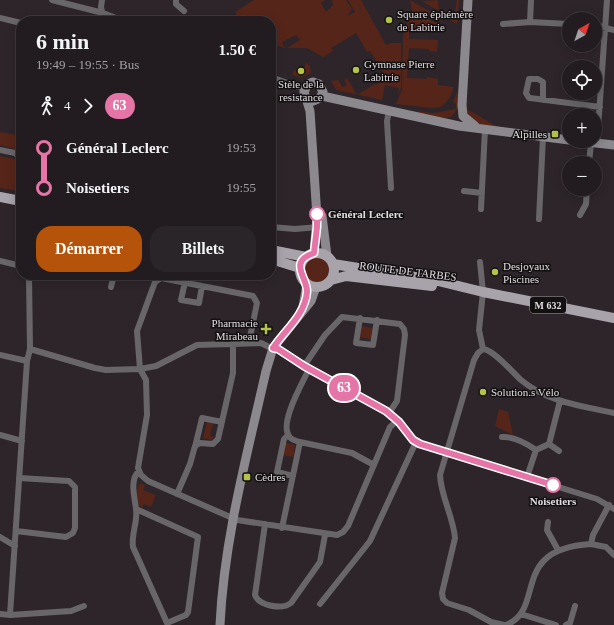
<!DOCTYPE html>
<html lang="fr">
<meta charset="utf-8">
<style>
body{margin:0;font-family:Georgia,serif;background:#2a2529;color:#f1f3f6;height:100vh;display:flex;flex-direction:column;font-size:15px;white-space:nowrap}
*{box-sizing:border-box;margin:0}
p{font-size:13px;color:#a2a1a5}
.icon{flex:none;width:22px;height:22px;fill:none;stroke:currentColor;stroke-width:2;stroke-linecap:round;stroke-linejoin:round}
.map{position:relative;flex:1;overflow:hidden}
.panel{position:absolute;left:16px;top:16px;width:260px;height:264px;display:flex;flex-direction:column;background:#221c20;border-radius:16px;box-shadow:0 2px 10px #0003,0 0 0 1px #3f3a3e}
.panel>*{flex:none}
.badge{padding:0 8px;border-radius:13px;font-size:14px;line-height:26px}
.needle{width:26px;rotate:40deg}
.buttons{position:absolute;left:562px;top:12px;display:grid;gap:8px}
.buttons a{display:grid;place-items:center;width:40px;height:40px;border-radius:50%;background:#221c20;box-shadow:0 2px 10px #0003,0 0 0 1px #3f3a3e;font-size:20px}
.map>.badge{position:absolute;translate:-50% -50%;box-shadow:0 0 0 2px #fff}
.legs{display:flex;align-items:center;gap:6px;height:44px;padding:0 20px;font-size:13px}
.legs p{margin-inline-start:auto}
.overview{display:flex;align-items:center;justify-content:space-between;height:68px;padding:0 20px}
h1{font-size:22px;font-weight:700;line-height:30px}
.primary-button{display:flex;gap:8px;margin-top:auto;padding:8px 20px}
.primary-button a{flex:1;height:46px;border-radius:16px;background:#b45309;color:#fff;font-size:16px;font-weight:700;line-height:46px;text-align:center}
.primary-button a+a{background:#2a2529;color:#f1f3f6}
ul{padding:0 20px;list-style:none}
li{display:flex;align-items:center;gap:14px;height:40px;font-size:15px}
li i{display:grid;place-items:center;width:6px;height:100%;margin:0 5px;background:currentColor}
li i::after{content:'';width:10px;height:10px;margin:-5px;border:3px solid;border-radius:50%;background:#221c20}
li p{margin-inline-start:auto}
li:first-child i{background:linear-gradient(#0000 50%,currentColor 0)}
li:last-child i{background:linear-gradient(currentColor 50%,#0000 0)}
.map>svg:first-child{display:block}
.green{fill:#562519}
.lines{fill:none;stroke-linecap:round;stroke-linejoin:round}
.street{stroke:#686669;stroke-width:6}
.secondary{stroke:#8c898e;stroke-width:9}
.primary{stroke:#a8a3ab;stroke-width:10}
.line-1-casing{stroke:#fff;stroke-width:9}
.line-1{stroke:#e675a7;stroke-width:6}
.poi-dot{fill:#b5c249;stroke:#131012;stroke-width:1.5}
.stop-1-dot{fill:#fff;stroke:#e675a7;stroke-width:2}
.labels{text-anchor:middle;stroke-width:3;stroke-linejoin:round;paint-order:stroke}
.shield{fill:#131012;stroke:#a39fa2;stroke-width:1}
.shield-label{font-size:10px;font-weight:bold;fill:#e1dcdf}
.poi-label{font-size:11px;fill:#e1dcdf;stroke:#131012;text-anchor:start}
.stop-label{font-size:11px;font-weight:bold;fill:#e1dcdf;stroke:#131012;text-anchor:start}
.street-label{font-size:11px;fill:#e1dcdf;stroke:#131012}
</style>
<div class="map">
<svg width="614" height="625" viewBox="0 0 614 625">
<rect width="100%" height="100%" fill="#2d252a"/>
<path class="green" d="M 254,0 L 325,0 L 321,3 L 326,12 L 333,5 L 332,0 L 346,0 L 352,9 L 347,16 L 355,12 L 348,0 L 361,0 L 386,45 L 391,43 L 401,43 L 401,87 L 398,96 L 399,88 L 385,85 L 382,100 L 336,90 L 331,81 L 338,80 L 343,87 L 347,85 L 344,80 L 347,78 L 357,95 L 375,84 L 376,85 L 386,77 L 370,51 L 367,52 L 356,33 L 331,48 L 333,51 L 323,57 L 307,48 L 287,48 L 300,40 L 296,35 L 282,42 L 285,48 L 271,44 L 271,21 L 246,21 L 243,19 L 241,21 L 235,12 Z
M 410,0 L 431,12 L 443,22 L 412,12 Z
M 420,0 L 424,1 L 438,0 L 439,9 L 437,10 Z
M 457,0 L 459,0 L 457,24 L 446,18 L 444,12 L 445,9 L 446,14 L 455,12 Z
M 413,15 L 442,24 L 436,24 L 436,30 L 409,28 L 409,39 L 438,40 L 437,52 L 429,51 L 429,49 L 409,48 L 407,78 L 427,79 L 427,77 L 438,79 L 438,85 L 454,87 L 449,99 L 441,107 L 432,108 L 396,104 L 402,90 L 403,36 L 409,17 Z
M 306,62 L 310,66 L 311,73 L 301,77 L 292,75 L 294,70 L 301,74 L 303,73 Z
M 458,90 L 458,108 L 451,117 L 440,118 L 412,113 L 413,111 L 434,113 L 456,109 L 456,104 L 453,101 Z
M 465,102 L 467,110 C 474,111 489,124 500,127 L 478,125 L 468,119 Z
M 0,132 L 18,135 L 16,149 L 0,145 Z
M 0,156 L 15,159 L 21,167 L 21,191 L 0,188 Z
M303 271a14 14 0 1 1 28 0a14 14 0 1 1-28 0Z
M 361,326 L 372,328 L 371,339 L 360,337 Z
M 499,409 L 508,412 L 513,435 L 495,426 Z
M 207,422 L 213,423 L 210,436 L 214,437 L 212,440 L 203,438 Z
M 286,443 L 295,445 L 293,457 L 282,455 Z
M 140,483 L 145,485 L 143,490 L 156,495 L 151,507 L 144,504 L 142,508 C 137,503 135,490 140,483 Z"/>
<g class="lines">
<path class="street" d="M 52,0 L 103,13 L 124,21
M 102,0 L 101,7 L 104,21
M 176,0 L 176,4 L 184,11
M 531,0 L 530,22 L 569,24
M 0,18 L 21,23
M 503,24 L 530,22
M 595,25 L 614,30
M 271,77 L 304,89
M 543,100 L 543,82 L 538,79 L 529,79 L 526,93 L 529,98 L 530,98 L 600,107
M 389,111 L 387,121 L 391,188
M 597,143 L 607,0
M 0,150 L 15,153 L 21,159
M 589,163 L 591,143
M 464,191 L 482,193
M 481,209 L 485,129
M 580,215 L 586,204 L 587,189
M 539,219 L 543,137
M 271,227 L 295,229 L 319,227
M 0,261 L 21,266
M 480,262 L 483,292 L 479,330 L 483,349
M 29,275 L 30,349
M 185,282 L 181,300 L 199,303 L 202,286
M 111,287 L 114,275
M 360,318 L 356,343 L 373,345 L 377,320
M 483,349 L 478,353 L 474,360 L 440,475 C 441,497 453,516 455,538 L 442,593 L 443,599 L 447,603 L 469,610 L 491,622 L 504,625
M 483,349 C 494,350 512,372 521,380 C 547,402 582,406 614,413
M 0,355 L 27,361 L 30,349 L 95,368 L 106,370 L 140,369 L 137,331 L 155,282 L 161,278 L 253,296 L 257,303 L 249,342
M 304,366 L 325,335 L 342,317 L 400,324 L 404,329 L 405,335 L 397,401 L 389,413
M 397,421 L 390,427 L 348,526 L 343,532 L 337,535 L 237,520 L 148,481 L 141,475 L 138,468 L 147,415 L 146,380 L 140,369 L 156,366 L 197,345 L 261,343 L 269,347 L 279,349 L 304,366 L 387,411 C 398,421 408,438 420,444 L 597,499 L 614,509
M 0,435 L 22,441
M 288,435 L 284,439 L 277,472 L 293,476
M 502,437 C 514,436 526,443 536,450
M 300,442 L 352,453 L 374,465
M 549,444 L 559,451
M 195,447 L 202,418 L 222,422
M 527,477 L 536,450 L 549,444 L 560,401
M 177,494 L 190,464 L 195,446 L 200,443 L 213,444 L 218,439 L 233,373 L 233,343
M 136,509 L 198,537 L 188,612 L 186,615 L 167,623 L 133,547 C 131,534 138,522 136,509 Z
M 136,509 C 135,498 129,480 139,471
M 548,522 L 547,530 L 558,550
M 265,524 L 255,595 C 259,606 282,610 291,603 L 320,562 L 325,535
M 282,528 L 300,442 C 296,441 291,440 289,436 C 279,423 303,382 309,369
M 16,531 L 66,537 L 73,533 L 75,528 L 75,487 L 69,481 L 19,478
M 0,537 L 15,546
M 591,544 L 606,547 L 614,555
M 320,604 L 370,541 L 416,442
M 0,614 L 10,615 L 27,361
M 521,614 L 556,625
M 10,615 L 71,611 L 84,606
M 506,625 C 547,609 508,549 591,544 L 593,535 L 609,505
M 566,625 L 570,623 L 575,606"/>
<path class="secondary" d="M 468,0 L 462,105 L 463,116 L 475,126
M 322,96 L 459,126 L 569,140
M 307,98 L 313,101 L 320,98 L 323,92 L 319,84 L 313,82 L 308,84 L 304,92 L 310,111 L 317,217 L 314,253
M 578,141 L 614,145
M 322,216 L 327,256
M 303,307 L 307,284
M 220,625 C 224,539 247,455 266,371 L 273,348 L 311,301 L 316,287"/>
<path class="primary" d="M 0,197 L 21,201
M 271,250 L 306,257
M300 270a17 17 0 1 1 34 0a17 17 0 1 1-34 0Z
M 271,259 L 300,268
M 333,264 L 434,280 L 483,292 L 614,318
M 331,280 L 346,276 L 432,286"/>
</g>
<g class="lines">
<g class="line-1-casing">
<path id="line-1" d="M 317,214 L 317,227 L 314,253 C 287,262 308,278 307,292 C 305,315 285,330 273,348 L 278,349 L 304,366 L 386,411 L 399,422 L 413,440 L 420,444 L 553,485"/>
</g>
<use href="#line-1" class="line-1"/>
</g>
<g class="poi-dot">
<circle cx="389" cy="20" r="4"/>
<circle cx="356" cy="70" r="4"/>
<circle cx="301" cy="71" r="4"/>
<rect x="551" y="130" width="8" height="8" rx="2"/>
<circle cx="495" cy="272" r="4"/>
<path d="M264 323h4v4h4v4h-4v4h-4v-4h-4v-4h4z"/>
<circle cx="483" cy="392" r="4"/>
<rect x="243" y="473" width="8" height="8" rx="2"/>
</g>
<g class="stop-1-dot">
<circle cx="317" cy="214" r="7"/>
<circle cx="553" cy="485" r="7"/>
</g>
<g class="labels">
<rect class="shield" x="530" y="297" width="36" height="16" rx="3"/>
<g class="shield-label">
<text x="548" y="309">M 632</text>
</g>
<g class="poi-label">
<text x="397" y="18">Square éphémère<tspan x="397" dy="13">de Labitrie</tspan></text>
<text x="364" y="68">Gymnase Pierre<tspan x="364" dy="13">Labitrie</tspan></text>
<text x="301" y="88" text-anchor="middle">Stèle de la<tspan x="301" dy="13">resistance</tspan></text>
<text x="547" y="138" text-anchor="end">Alpilles</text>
<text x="503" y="270">Desjoyaux<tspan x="503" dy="13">Piscines</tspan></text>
<text x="258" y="327" text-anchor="end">Pharmacie<tspan x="258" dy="13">Mirabeau</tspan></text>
<text x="491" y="396">Solution.s Vélo</text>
<text x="255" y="481">Cèdres</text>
</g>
<g class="stop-label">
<text x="328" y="218">Général Leclerc</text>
<text x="553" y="505" text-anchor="middle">Noisetiers</text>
</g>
<g class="street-label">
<text transform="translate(408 271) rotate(7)" y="4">ROUTE DE TARBES</text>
</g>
</g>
</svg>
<div class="buttons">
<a><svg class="needle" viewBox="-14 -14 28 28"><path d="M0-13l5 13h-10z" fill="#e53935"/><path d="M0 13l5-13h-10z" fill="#a2a1a5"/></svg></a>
<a><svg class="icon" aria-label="locate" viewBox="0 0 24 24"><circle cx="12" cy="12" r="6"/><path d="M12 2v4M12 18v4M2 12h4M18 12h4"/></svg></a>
<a>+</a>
<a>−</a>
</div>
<b class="badge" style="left:344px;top:388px;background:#e675a7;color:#fff">63</b>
<section class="panel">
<div class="overview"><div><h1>6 min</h1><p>19:49 – 19:55 · Bus</p></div><b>1.50 €</b></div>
<div class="legs"><svg class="icon" aria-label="walk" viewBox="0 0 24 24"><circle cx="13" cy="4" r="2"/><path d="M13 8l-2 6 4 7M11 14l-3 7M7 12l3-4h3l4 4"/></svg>4<svg class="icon" aria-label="forward" viewBox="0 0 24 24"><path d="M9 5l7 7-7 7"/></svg><b class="badge" style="background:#e675a7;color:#fff">63</b></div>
<ul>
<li><i style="color:#e675a7"></i><b>Général Leclerc</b><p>19:53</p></li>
<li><i style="color:#e675a7"></i><b>Noisetiers</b><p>19:55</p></li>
</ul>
<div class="primary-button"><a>Démarrer</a><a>Billets</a></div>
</section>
</div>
